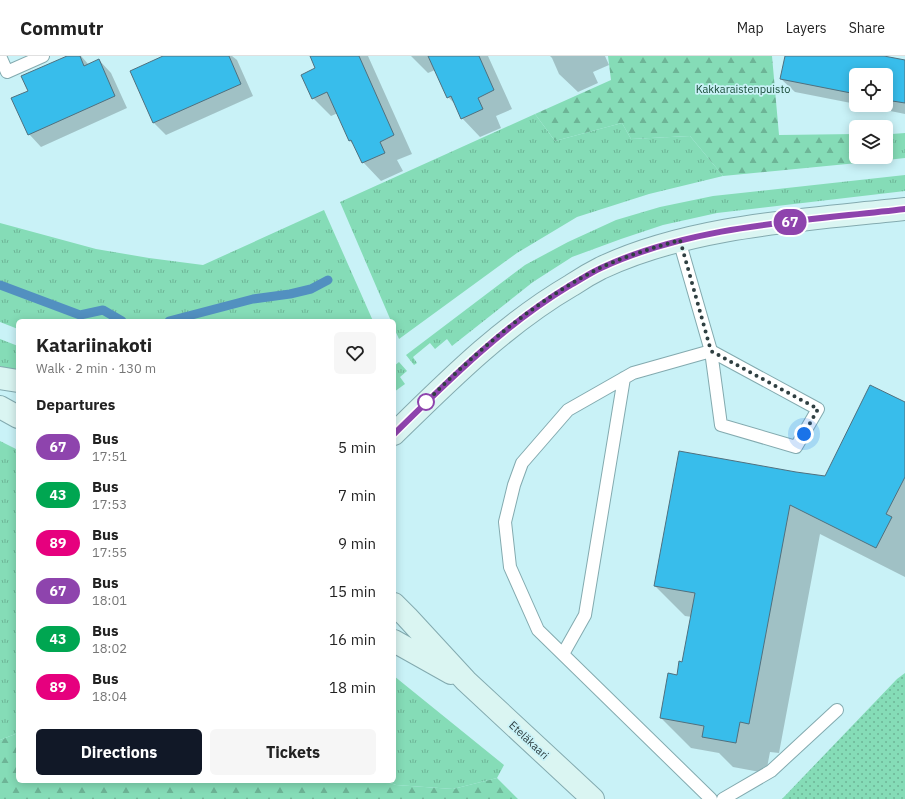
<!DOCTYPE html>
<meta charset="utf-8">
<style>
body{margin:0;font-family:"IBM Plex Sans",sans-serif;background:#f6f6f6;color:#222;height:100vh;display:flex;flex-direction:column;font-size:15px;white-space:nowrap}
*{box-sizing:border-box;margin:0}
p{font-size:13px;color:#767676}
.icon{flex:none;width:22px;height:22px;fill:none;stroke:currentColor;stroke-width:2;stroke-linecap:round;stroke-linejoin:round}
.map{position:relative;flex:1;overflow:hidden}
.sheet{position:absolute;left:16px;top:263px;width:380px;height:464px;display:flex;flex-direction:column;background:#fff;border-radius:6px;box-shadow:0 2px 10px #0003}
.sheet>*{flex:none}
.badge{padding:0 8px;border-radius:13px;font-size:14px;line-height:26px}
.controls{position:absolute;left:849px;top:12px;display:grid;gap:8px}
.controls a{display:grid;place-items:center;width:44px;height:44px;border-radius:6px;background:#fff;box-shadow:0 2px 10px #0003;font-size:20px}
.you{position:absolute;width:20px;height:20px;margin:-10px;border:3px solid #fff;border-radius:50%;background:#1a73e8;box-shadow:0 0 0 6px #1a73e833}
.map>.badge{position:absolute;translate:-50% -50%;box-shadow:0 0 0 2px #fff}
h2{padding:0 20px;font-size:15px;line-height:36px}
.round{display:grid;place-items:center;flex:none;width:42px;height:42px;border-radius:6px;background:#f6f6f6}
.head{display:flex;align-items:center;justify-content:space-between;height:68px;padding:0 20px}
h1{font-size:19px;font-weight:800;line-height:30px}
.primary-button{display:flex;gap:8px;margin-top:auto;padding:8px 20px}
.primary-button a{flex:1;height:46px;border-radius:6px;background:#111827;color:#fff;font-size:16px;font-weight:800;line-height:46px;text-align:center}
.primary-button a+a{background:#f6f6f6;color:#222}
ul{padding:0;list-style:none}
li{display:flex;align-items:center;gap:12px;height:48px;padding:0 20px}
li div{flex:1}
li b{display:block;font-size:15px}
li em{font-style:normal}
li .badge{min-width:44px;font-weight:700;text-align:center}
header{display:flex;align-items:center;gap:24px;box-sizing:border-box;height:56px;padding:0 20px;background:#fff;border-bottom:1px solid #e0e0e0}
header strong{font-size:19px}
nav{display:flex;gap:22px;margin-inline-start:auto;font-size:14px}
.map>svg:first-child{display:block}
.grass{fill:url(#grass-tufts)}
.forest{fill:url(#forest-firs)}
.park{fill:url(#park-dots)}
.shadow{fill:#0003}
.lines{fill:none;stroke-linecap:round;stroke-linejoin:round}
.stream{stroke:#5290c0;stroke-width:9}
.building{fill:#38bdeb;stroke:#50707e}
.lane-casing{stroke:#83aaaf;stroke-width:14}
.secondary-casing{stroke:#83aaaf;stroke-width:24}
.lane{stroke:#fff;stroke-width:12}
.secondary{stroke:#daf5f2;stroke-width:22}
.line-casing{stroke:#fff;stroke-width:9}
.line{stroke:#8e44ad;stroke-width:6}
.walk{stroke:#2f3f41;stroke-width:4;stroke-dasharray:0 7.2}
.stop-dot{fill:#fff;stroke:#8e44ad;stroke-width:2}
.labels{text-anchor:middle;stroke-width:3.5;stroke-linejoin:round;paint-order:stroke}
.park-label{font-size:11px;fill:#1a4c39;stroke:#c9f2f7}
.street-label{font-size:11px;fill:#2f3f41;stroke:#c9f2f7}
</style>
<header>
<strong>Commutr</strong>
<nav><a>Map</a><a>Layers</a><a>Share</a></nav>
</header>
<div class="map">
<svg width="905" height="743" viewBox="0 0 905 743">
<defs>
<pattern id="grass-tufts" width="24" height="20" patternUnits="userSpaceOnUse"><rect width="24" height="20" fill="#85dcb7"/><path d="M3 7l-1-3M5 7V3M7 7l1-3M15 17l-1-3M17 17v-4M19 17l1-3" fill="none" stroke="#6db496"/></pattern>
<pattern id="forest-firs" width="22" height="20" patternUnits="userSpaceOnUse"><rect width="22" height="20" fill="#85dcb7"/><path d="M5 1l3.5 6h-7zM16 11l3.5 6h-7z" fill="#6db496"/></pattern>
<pattern id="park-dots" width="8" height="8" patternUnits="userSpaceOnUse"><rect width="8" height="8" fill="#85dcb7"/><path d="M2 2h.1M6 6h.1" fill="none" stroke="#6db496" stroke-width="1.8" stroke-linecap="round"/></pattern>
</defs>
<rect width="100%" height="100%" fill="#c9f2f7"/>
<path class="grass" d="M 535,58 L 555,85 L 622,67 L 631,83 L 690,80 L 723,120 L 649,138 L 577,161 L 517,197 L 399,283 L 394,272 L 394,265 L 391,265 L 340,146 Z
M 905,77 L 905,102 L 878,105 L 880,101 L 886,101 L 886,90 L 892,78 Z
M 905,119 L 905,135 L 717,157 L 663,169 L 621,183 L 572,201 L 533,226 L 452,290 L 447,283 L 435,293 L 430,287 L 413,301 L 417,307 L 414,309 L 406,299 L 525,209 L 568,186 L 616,164 L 660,151 L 713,140 Z
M 324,154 L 373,265 L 18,265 L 18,273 L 0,266 L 0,167 L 96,193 L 149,202 L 203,209 Z
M 0,283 L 18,290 L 18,316 L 0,310 Z
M 399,306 L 407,315 L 400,321 L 405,328 L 394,336 L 394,310 Z
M 0,385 L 18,394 L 18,677 L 0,684 Z
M 394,620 L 504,709 L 497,722 L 453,733 L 396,729 L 384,725 L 394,725 Z"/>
<path class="forest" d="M 608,0 L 772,0 L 779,79 L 856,78 L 856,101 L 880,101 L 878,105 L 723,120 L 690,80 L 631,83 L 622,67 L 555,85 L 535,58 L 611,24 Z
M 18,677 L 18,725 L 384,725 L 396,729 L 453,733 L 497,722 L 518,743 L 0,743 L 0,684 Z"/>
<path class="park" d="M 905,617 L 905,743 L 782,743 L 897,623 Z"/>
<path class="shadow" d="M 70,0 L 81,0 L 89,9 L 99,4 L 111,17 L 127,52 L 41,91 L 29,78 L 29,36 Z
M 166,0 L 232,0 L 237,4 L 253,40 L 166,79 L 154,67 Z
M 311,0 L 368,0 L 412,98 L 397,104 L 403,115 L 381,125 L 363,106 L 355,90 L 350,85 L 338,57 L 331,60 L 313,42 L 317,12 Z
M 411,0 L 488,0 L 512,53 L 496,60 L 501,72 L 480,81 L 462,62 L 456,49 L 448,41 L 435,14 L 428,17 Z
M 550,0 L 605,0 L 609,9 L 593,16 L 598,27 L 578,36 L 559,18 L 552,2 Z
M 786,0 L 879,0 L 905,5 L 905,58 L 861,49 L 886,49 L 886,19 L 856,19 L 856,48 L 795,36 L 781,23 Z
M 905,347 L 905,521 L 820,478 L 779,697 L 770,696 L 766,717 L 733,711 L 719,697 L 691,692 L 661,662 L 683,607 L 692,561 L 685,560 L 655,530 L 795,417 L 825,421 Z"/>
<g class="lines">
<path class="stream" d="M 0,229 L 80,259 L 103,254 L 122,265
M 169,265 L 253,243 L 290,238 L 311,233 L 328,224"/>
</g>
<path class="building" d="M 67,0 L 80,0 L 84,10 L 99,3 L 115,40 L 28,79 L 11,42 L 28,35 L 21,20 Z
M 163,0 L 229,0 L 241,28 L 153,67 L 130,15 Z
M 310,0 L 359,0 L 394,79 L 380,86 L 385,97 L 362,107 L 351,84 L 349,85 L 327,36 L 312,43 L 301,19 L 315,12 Z
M 428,0 L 479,0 L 494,34 L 478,42 L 483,53 L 461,63 L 451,40 L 447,42 Z
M 785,0 L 884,0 L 905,4 L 905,47 L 886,44 L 886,19 L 856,19 L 856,38 L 780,23 Z
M 870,329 L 905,346 L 905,421 L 886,458 L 892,461 L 876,492 L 790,449 L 749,668 L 740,666 L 736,687 L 702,681 L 704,670 L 660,662 L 668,617 L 677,619 L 679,605 L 682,606 L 695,537 L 654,530 L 679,395 L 796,416 L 825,420 Z"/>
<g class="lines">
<g class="lane-casing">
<path id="lane" d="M 0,0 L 7,16 L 43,0
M 679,184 L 711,295 L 721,369 L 796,391 L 818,353 L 711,295 L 633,317 L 568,354 L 522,407 L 514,429 L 505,466 L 510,511 L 538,574 L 711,743
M 563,598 L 585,559 L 624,322
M 723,743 L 771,715 L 837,654"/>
</g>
<g class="secondary-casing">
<path id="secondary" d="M 0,322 L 18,325
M 0,351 L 18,361
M 394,378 C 449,324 505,268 572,229 C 581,223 591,217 601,212 C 692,169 806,164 905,153
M 394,548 L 407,561 L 466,625 L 593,743
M 394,585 L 451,617"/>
</g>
<use href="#lane" class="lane"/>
<use href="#secondary" class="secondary"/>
</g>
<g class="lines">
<g class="line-casing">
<path id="line" d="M 394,378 C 449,324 503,270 569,230 C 580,224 590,217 601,212 C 693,169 805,165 905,153"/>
</g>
<use href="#line" class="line"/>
<path class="walk" d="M 426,346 L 425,347 C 476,296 534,245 600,212 C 625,200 653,192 680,184 L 711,295 L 818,353 L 804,378"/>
</g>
<circle class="stop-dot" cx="426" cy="346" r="8"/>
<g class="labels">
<g class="park-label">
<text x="743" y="37">Kakkaraistenpuisto</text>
</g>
<g class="street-label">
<text transform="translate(529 684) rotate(43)" y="4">Eteläkaari</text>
</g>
</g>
</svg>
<div class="controls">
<a><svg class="icon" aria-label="locate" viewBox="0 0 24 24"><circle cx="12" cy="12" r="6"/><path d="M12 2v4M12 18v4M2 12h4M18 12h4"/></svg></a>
<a><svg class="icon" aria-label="layers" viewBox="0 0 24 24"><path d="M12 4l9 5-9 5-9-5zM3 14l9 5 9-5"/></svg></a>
</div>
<div class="you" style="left:804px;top:378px"></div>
<b class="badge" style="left:790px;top:166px;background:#8e44ad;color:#fff">67</b>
<section class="sheet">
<div class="head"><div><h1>Katariinakoti</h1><p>Walk · 2 min · 130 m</p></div><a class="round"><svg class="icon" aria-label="heart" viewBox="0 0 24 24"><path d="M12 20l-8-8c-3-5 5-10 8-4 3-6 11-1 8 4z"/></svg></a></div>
<h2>Departures</h2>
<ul>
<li><span class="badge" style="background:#8e44ad;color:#fff">67</span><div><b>Bus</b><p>17:51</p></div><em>5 min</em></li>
<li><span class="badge" style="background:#00a651;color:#fff">43</span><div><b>Bus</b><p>17:53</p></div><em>7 min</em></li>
<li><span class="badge" style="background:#e6007e;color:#fff">89</span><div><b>Bus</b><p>17:55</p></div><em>9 min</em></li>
<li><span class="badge" style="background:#8e44ad;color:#fff">67</span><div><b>Bus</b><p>18:01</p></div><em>15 min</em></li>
<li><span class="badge" style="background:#00a651;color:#fff">43</span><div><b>Bus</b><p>18:02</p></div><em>16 min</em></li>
<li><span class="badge" style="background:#e6007e;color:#fff">89</span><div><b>Bus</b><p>18:04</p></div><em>18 min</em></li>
</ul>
<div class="primary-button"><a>Directions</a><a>Tickets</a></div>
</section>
</div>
